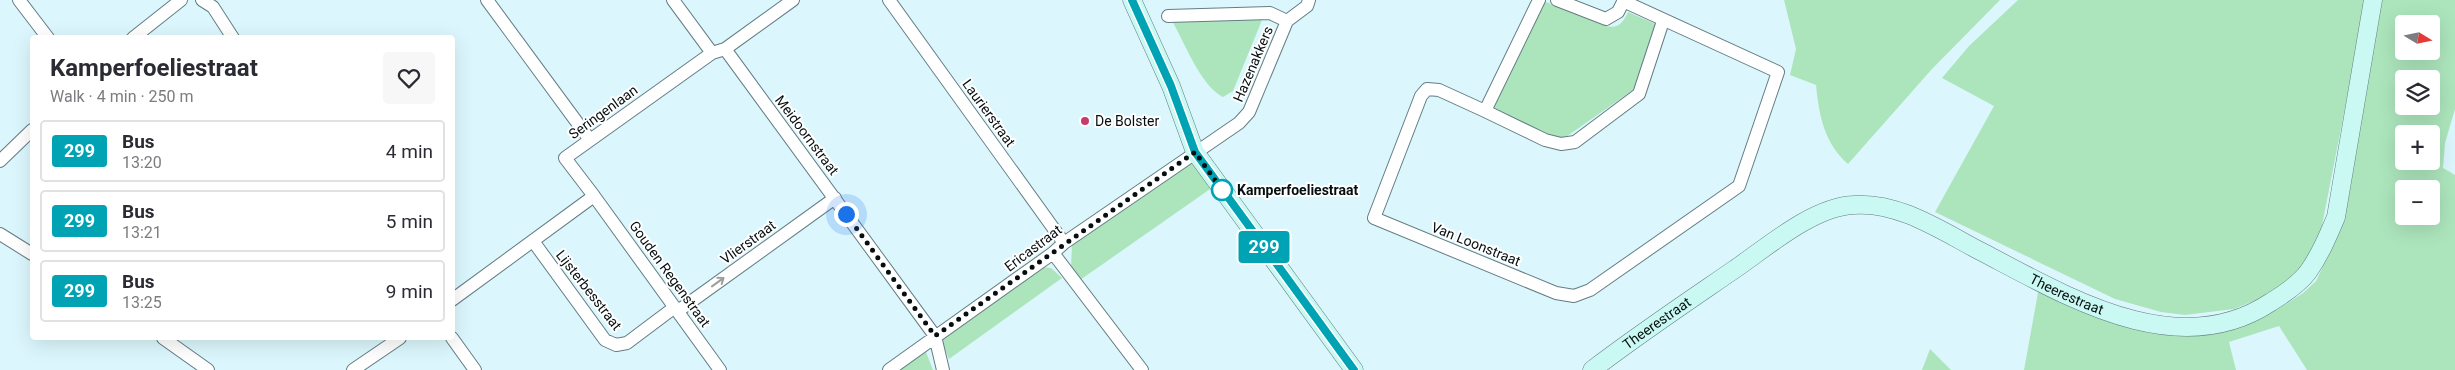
<!DOCTYPE html>
<meta charset="utf-8">
<style>
body{margin:0;font-family:Roboto,sans-serif;background:#f7f7f7;color:#2b2b33;height:100vh;display:flex;flex-direction:column;font-size:19px;white-space:nowrap}
*{box-sizing:border-box;margin:0}
p{font-size:16px;color:#7c7c81}
.icon{flex:none;width:28px;height:28px;fill:none;stroke:currentColor;stroke-width:2;stroke-linecap:round;stroke-linejoin:round}
.map{position:relative;flex:1;overflow:hidden}
.panel{position:absolute;left:30px;top:35px;width:425px;height:305px;display:flex;flex-direction:column;background:#fff;border-radius:5px;box-shadow:0 5px 20px #0002}
.panel>*{flex:none}
.badge{padding:0 10px;border-radius:4px;font-size:18px;line-height:32px}
.needle{width:32px;rotate:100deg}
.controls{position:absolute;left:2395px;top:15px;display:grid;gap:10px}
.controls a{display:grid;place-items:center;width:45px;height:45px;border-radius:5px;background:#fff;box-shadow:0 5px 20px #0002;font-size:25px}
.you{position:absolute;width:25px;height:25px;margin:-12px;border:4px solid #fff;border-radius:50%;background:#1a73e8;box-shadow:0 0 0 8px #1a73e833}
.map>.badge{position:absolute;translate:-50% -50%;box-shadow:0 0 0 2px #fff}
.round{display:grid;place-items:center;flex:none;width:52px;height:52px;border-radius:5px;background:#f7f7f7}
.overview{display:flex;align-items:center;justify-content:space-between;height:85px;padding:0 20px}
h1{font-size:24px;font-weight:700;line-height:38px}
ul{padding:0;list-style:none}
li{display:flex;align-items:center;gap:15px;height:62px;margin:0 10px 8px;padding:0 10px;border:2px solid #e1e1e2;border-radius:5px}
li div{flex:1}
li b{display:block;font-size:19px}
li em{font-style:normal}
li .badge{min-width:55px;font-weight:700;text-align:center}
.map>svg:first-child{display:block}
.green{fill:#ace5bc;fill-rule:evenodd}
.lines{fill:none;stroke-linecap:round;stroke-linejoin:round}
.street-casing{stroke:#647d83;stroke-width:14}
.secondary-casing{stroke:#647d83;stroke-width:19}
.street{stroke:#fff;stroke-width:12}
.secondary{stroke:#caf9f3;stroke-width:18}
.oneway{stroke:#9b9f9f}
.line-casing{stroke:#fff;stroke-width:11}
.line{stroke:#00a3b4;stroke-width:8}
.walk{stroke:#050e10;stroke-width:5;stroke-dasharray:0 9}
.poi-dot{fill:#c73a69;stroke:#fff;stroke-width:2}
.stop-dot{fill:#fff;stroke:#00a3b4;stroke-width:2.5}
.labels{text-anchor:middle;stroke-width:4;stroke-linejoin:round;paint-order:stroke}
.street-label{font-size:14px;fill:#050e10;stroke:#fff}
.poi-label{font-size:14px;fill:#050e10;stroke:#fff;text-anchor:start}
.stop-label{font-size:14px;font-weight:bold;fill:#050e10;stroke:#fff;text-anchor:start}
</style>
<div class="map">
<svg width="2455" height="370" viewBox="0 0 2455 370">
<rect width="100%" height="100%" fill="#dbf7fd"/>
<path class="green" d="M 1541,0 L 1606,26 C 1618,29 1623,23 1628,12 L 1658,25 L 1633,90 L 1563,139 L 1559,139 L 1493,110 Z
M 1784,0 L 2000,0 L 1932,69 L 1848,164 C 1824,143 1819,115 1816,85 L 1790,75 L 1796,49 Z
M 2018,0 L 2366,0 L 2319,241 L 2301,269 L 2271,294 L 2234,309 L 2185,315 L 2161,312 L 2115,299 L 1935,212 L 1994,106 L 1942,78 L 1969,46 Z
M 2380,0 L 2455,0 L 2455,109 L 2445,143 L 2443,168 L 2455,175 L 2455,370 L 2307,370 L 2279,326 L 2229,342 L 2236,370 L 2024,370 L 2039,287 L 2097,314 L 2237,326 L 2286,304 L 2303,293 L 2316,281 L 2338,234 ZM 2404,24 L 2431,24 L 2431,51 L 2404,51 ZM 2404,79 L 2431,79 L 2431,106 L 2404,106 ZM 2404,134 L 2431,134 L 2431,161 L 2404,161 ZM 2404,189 L 2431,189 L 2431,216 L 2404,216 Z
M 1262,20 L 1233,91 L 1223,97 C 1200,85 1185,43 1172,21 Z
M 1192,159 L 1213,187 L 1080,280 L 1071,268 L 1072,244 Z
M 1041,267 L 1051,268 L 1062,278 L 949,359 L 941,340 Z
M 1930,349 L 1951,370 L 1922,370 Z
M 926,352 L 933,370 L 898,370 Z"/>
<g class="lines">
<g class="street-casing">
<path id="street" d="M 19,0 L 48,38
M 202,0 L 213,7 L 233,38
M 487,0 L 590,140
M 673,0 L 712,53
M 889,0 L 1064,243
M 1539,0 L 1485,111 L 1439,90 L 1427,89 L 1421,96 L 1374,218 L 1556,293 L 1574,296 L 1590,290 L 1739,186 L 1778,72 L 1623,1
M 1557,0 L 1606,19 L 1618,12 L 1624,0
M 1168,16 L 1270,13 L 1287,21
M 133,38 L 181,0
M 725,49 L 935,336 L 943,370
M 1485,111 L 1545,140 L 1561,144 L 1575,142 L 1639,94 L 1663,21
M 0,161 L 32,130
M 594,196 L 720,370
M 0,234 L 32,254
M 533,241 L 605,340 L 616,345 L 627,343 L 675,307
M 1053,253 L 1142,370
M 452,300 L 594,196 L 565,158 L 712,53 L 725,49 L 793,0
M 678,311 L 835,198
M 163,338 L 208,370
M 452,338 L 475,370
M 353,370 L 400,338
M 889,370 L 1053,253 L 1064,243 L 1239,123 L 1249,112 L 1287,21 L 1307,6 L 1309,0"/>
</g>
<g class="secondary-casing">
<g id="secondary">
<path d="M 1132,0 L 1171,86 L 1195,152 L 1354,370"/>
<path id="s1" d="M 1592,370 C 1639,334 1687,302 1735,269 C 1767,247 1813,207 1853,205 C 1899,201 1943,232 1982,252 C 2068,297 2178,364 2271,302 C 2284,294 2299,284 2308,272 C 2320,255 2328,236 2336,217 L 2373,0"/>
</g>
</g>
<use href="#street" class="street"/>
<use href="#secondary" class="secondary"/>
</g>
<defs><path id="oneway-shaft" d="M-6 0H5M1.5-3L5.5 0L1.5 3" fill="none" stroke-width="1.6" stroke-linecap="round" stroke-linejoin="round" transform="scale(1.25)"/></defs>
<use class="oneway" href="#oneway-shaft" transform="translate(718 282) rotate(-36)"/>
<g class="lines">
<g class="line-casing">
<path id="line" d="M 1132,0 L 1171,86 L 1195,152 L 1354,370"/>
</g>
<use href="#line" class="line"/>
<path class="walk" d="M 846,214 L 935,336 L 1195,152 L 1222,190"/>
</g>
<circle class="poi-dot" cx="1085" cy="121" r="5"/>
<circle class="stop-dot" cx="1222" cy="190" r="10"/>
<g class="labels">
<g class="street-label">
<text transform="translate(1253 64) rotate(-67)" y="5">Hazenakkers</text>
<text transform="translate(603 112) rotate(-36)" y="5">Seringenlaan</text>
<text transform="translate(989 113) rotate(54)" y="5">Laurierstraat</text>
<text transform="translate(807 135) rotate(53)" y="5">Meidoornstraat</text>
<text transform="translate(748 242) rotate(-36)" y="5">Vlierstraat</text>
<text transform="translate(1476 244) rotate(22)" y="5">Van Loonstraat</text>
<text transform="translate(1033 248) rotate(-37)" y="5">Ericastraat</text>
<text transform="translate(670 274) rotate(54)" y="5">Gouden Regenstraat</text>
<text transform="translate(589 290) rotate(52)" y="5">Lijsterbesstraat</text>
<text dy="5" stroke="none"><textPath href="#s1" startOffset="545">Theerestraat</textPath></text>
<text dy="5" stroke="none"><textPath href="#s1" startOffset="80">Theerestraat</textPath></text>
</g>
<g class="poi-label">
<text x="1095" y="126">De Bolster</text>
</g>
<g class="stop-label">
<text x="1237" y="195">Kamperfoeliestraat</text>
</g>
</g>
</svg>
<div class="controls">
<a><svg class="needle" viewBox="-14 -14 28 28"><path d="M0-13l5 13h-10z" fill="#e53935"/><path d="M0 13l5-13h-10z" fill="#7c7c81"/></svg></a>
<a><svg class="icon" aria-label="layers" viewBox="0 0 24 24"><path d="M12 4l9 5-9 5-9-5zM3 14l9 5 9-5"/></svg></a>
<a>+</a>
<a>−</a>
</div>
<div class="you" style="left:846px;top:214px"></div>
<b class="badge" style="left:1264px;top:247px;background:#00a3b4;color:#fff">299</b>
<section class="panel">
<div class="overview"><div><h1>Kamperfoeliestraat</h1><p>Walk · 4 min · 250 m</p></div><a class="round"><svg class="icon" aria-label="heart" viewBox="0 0 24 24"><path d="M12 20l-8-8c-3-5 5-10 8-4 3-6 11-1 8 4z"/></svg></a></div>
<ul>
<li><span class="badge" style="background:#00a3b4;color:#fff">299</span><div><b>Bus</b><p>13:20</p></div><em>4 min</em></li>
<li><span class="badge" style="background:#00a3b4;color:#fff">299</span><div><b>Bus</b><p>13:21</p></div><em>5 min</em></li>
<li><span class="badge" style="background:#00a3b4;color:#fff">299</span><div><b>Bus</b><p>13:25</p></div><em>9 min</em></li>
</ul>
</section>
</div>
